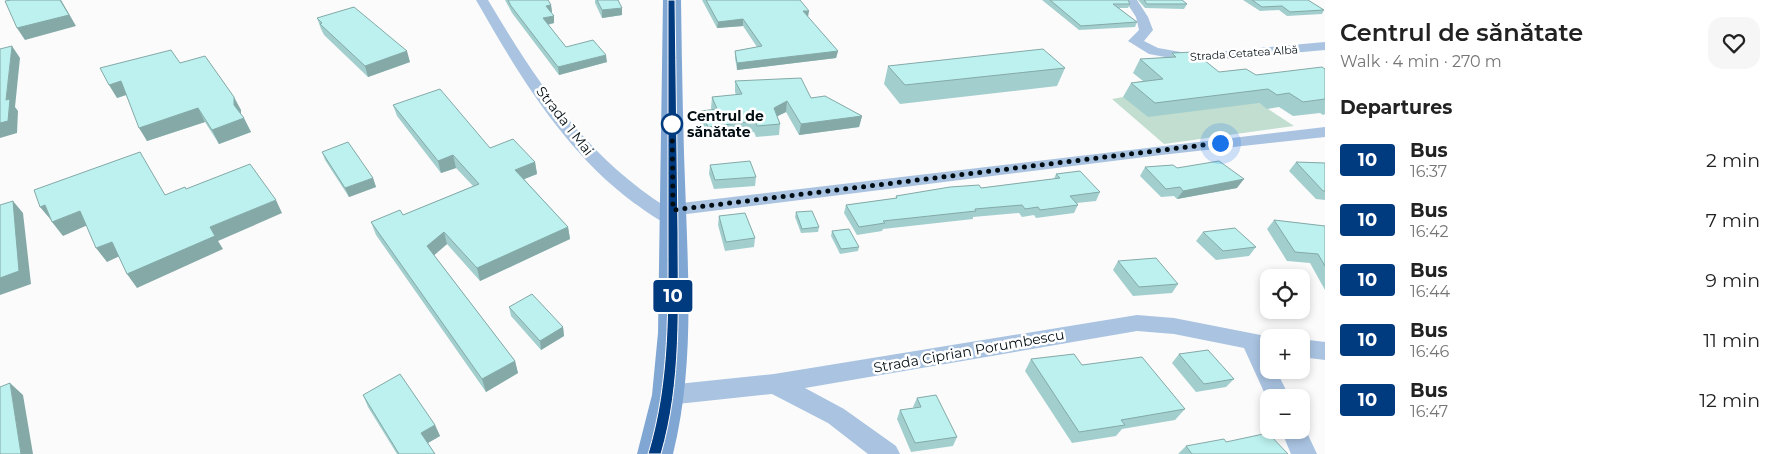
<!DOCTYPE html>
<meta charset="utf-8">
<style>
body{margin:0;font-family:Montserrat,sans-serif;background:#f6f6f6;color:#222;height:100vh;display:flex;flex-direction:column;font-size:19px;white-space:nowrap}
*{box-sizing:border-box;margin:0}
p{font-size:16px;color:#767676}
.icon{flex:none;width:28px;height:28px;fill:none;stroke:currentColor;stroke-width:2;stroke-linecap:round;stroke-linejoin:round}
.map{position:relative;flex:1;overflow:hidden}
.sheet{display:flex;flex-direction:column;background:#fff;width:450px}
.sheet>*{flex:none}
.badge{padding:0 10px;border-radius:4px;font-size:18px;line-height:32px}
.controls{position:absolute;left:1260px;top:269px;display:grid;gap:10px}
.controls a{display:grid;place-items:center;width:50px;height:50px;border-radius:10px;background:#fff;box-shadow:0 2px 8px #0003;font-size:25px}
.you{position:absolute;width:25px;height:25px;margin:-12px;border:4px solid #fff;border-radius:50%;background:#1a73e8;box-shadow:0 0 0 8px #1a73e833}
.map>.badge{position:absolute;translate:-50% -50%;box-shadow:0 0 0 2px #fff}
h2{padding:0 15px;font-size:19px;line-height:45px}
.round{display:grid;place-items:center;flex:none;width:52px;height:52px;border-radius:15px;background:#f6f6f6}
.overview{display:flex;align-items:center;justify-content:space-between;height:85px;padding:0 15px}
h1{font-size:24px;font-weight:600;line-height:38px}
ul{padding:0;list-style:none}
li{display:flex;align-items:center;gap:15px;height:60px;padding:0 15px}
li div{flex:1}
li b{display:block;font-size:19px}
li em{font-style:normal}
li .badge{min-width:55px;font-weight:700;text-align:center}
main{display:flex;flex:1;min-height:0}
.map>svg:first-child{display:block}
.green{fill:#c2ded0}
.lines{fill:none;stroke-linecap:round;stroke-linejoin:round}
.street{fill:#a9c3e1;fill-rule:evenodd}
.secondary{fill:#80a6d3;fill-rule:evenodd}
.wall{fill:#a2cfce}
.shaded-wall{fill:#84a9a7}
.building{fill:#bcf1ef;stroke:#84a9a7}
.line{fill:#003b80;stroke:#fff}
.walk{stroke:#020e13;stroke-width:5;stroke-dasharray:0 9}
.stop-dot{fill:#fff;stroke:#003b80;stroke-width:2.5}
.labels{text-anchor:middle;stroke-width:5;stroke-linejoin:round;paint-order:stroke}
.far-street-label{font-size:11px;fill:#020e13;stroke:#fff}
.stop-label{font-size:14px;font-weight:bold;fill:#020e13;stroke:#fff;text-anchor:start}
.street-label{font-size:14px;fill:#020e13;stroke:#fff}
</style>
<main>
<div class="map">
<svg width="1325" height="454" viewBox="0 0 1325 454">
<rect width="100%" height="100%" fill="#fbfbfb"/>
<path class="green" d="M 1123,97 L 1259,103 L 1294,126 L 1164,144 L 1112,99 Z"/>
<g class="lines">
<path class="street" d="M 476,0 L 488,0 C 537,82 584,154 666,207 L 673,204 L 1325,127 L 1325,137 L 1161,155 L 679,215 L 682,220 L 680,224 L 673,226 C 659,222 646,211 634,203 C 563,150 519,75 476,0 Z
M 1125,0 L 1137,0 L 1148,17 L 1153,30 L 1144,41 L 1158,48 L 1192,54 L 1325,42 L 1325,50 L 1192,62 L 1149,54 L 1128,41 L 1139,30 L 1136,17 Z
M 1137,315 L 1174,318 L 1276,338 L 1269,338 L 1269,370 L 1276,370 L 1290,398 L 1269,398 L 1269,403 L 1244,348 L 1174,334 L 1137,331 L 805,388 L 844,409 L 896,446 L 900,454 L 868,454 L 828,423 L 772,394 L 668,405 L 660,402 L 656,395 L 660,388 L 668,385 L 774,374 Z
M 1301,339 L 1325,342 L 1325,360 L 1301,357 Z
M 1302,422 L 1317,454 L 1291,454 L 1281,430 L 1301,430 Z"/>
<path class="secondary" d="M 663,0 L 681,0 C 682,70 683,139 686,209 C 689,292 693,373 673,454 L 637,454 L 652,395 L 658,333 Z"/>
</g>
<path class="wall" d="M 505,0 L 548,0 L 551,5 L 552,12 L 551,12 L 554,16 L 554,23 L 548,25 L 566,47 L 607,62 L 559,75 L 512,13 Z
M 595,0 L 618,0 L 622,15 L 602,18 L 595,3 Z
M 702,0 L 800,0 L 808,17 L 838,51 L 836,58 L 737,70 L 735,58 L 735,51 L 757,47 L 743,26 L 717,28 Z
M 1042,0 L 1128,0 L 1130,4 L 1128,8 L 1119,8 L 1137,22 L 1135,27 L 1079,30 Z
M 1138,0 L 1182,0 L 1187,4 L 1184,9 L 1145,8 Z
M 1243,0 L 1308,0 L 1324,10 L 1322,14 L 1287,16 L 1279,10 L 1260,11 Z
M 317,18 L 410,62 L 368,77 L 324,35 L 321,29 Z
M 1172,53 L 1219,72 L 1256,75 L 1325,69 L 1325,114 L 1323,115 L 1320,113 L 1293,116 L 1279,107 L 1267,109 L 1259,103 L 1148,117 L 1123,97 L 1131,83 L 1143,81 L 1133,73 L 1140,59 L 1170,57 Z
M 180,63 L 241,110 L 241,114 L 251,132 L 219,144 L 205,122 L 147,141 L 126,95 L 117,98 Z
M 888,66 L 1065,68 L 1057,86 L 900,104 L 884,84 Z
M 735,81 L 811,98 L 862,116 L 859,127 L 799,135 L 786,112 L 777,116 L 780,124 L 779,135 L 756,137 L 754,132 L 707,138 L 700,122 L 701,111 L 712,110 L 711,108 L 712,97 L 736,95 L 735,92 Z
M 393,105 L 490,148 L 535,162 L 537,174 L 524,179 L 568,227 L 570,239 L 480,281 L 447,244 L 434,255 L 515,361 L 518,373 L 486,392 L 376,235 L 371,222 L 403,215 L 473,186 L 456,168 L 441,173 L 397,116 Z
M 322,152 L 373,178 L 376,187 L 349,197 L 325,160 Z
M 1296,162 L 1325,163 L 1325,200 L 1316,199 L 1289,171 Z
M 710,165 L 756,177 L 755,186 L 714,189 L 709,174 Z
M 1145,167 L 1177,168 L 1237,188 L 1177,199 L 1174,196 L 1161,197 L 1140,176 Z
M 1056,174 L 1100,192 L 1096,201 L 1077,203 L 1078,205 L 1074,213 L 1036,218 L 1034,215 L 1022,217 L 1019,213 L 973,217 L 973,219 L 883,229 L 882,231 L 857,235 L 844,213 L 846,205 L 896,198 L 896,196 L 981,188 L 1054,179 Z
M 796,212 L 819,227 L 818,232 L 801,233 L 795,217 Z
M 719,216 L 755,238 L 754,247 L 725,251 L 718,225 Z
M 1274,220 L 1325,226 L 1325,290 L 1310,263 L 1287,261 L 1267,229 Z
M 832,231 L 859,247 L 858,251 L 840,254 L 831,236 Z
M 1203,232 L 1256,247 L 1249,256 L 1216,260 L 1196,241 Z
M 1118,261 L 1178,284 L 1172,293 L 1133,296 L 1113,270 Z
M 509,307 L 563,327 L 564,336 L 541,350 L 511,316 Z
M 1179,354 L 1234,379 L 1226,387 L 1196,392 L 1172,363 Z
M 1031,359 L 1082,365 L 1185,409 L 1175,420 L 1122,429 L 1116,436 L 1072,443 L 1025,371 Z
M 363,395 L 435,425 L 440,436 L 428,443 L 435,454 L 397,454 L 368,407 Z
M 917,398 L 957,437 L 953,446 L 911,452 L 897,419 L 900,410 L 914,408 L 913,407 Z
M 1226,442 L 1288,454 L 1178,454 L 1186,446 Z"/>
<path class="shaded-wall" d="M 61,0 L 76,26 L 25,40 L 17,28 Z
M 551,5 L 552,12 L 547,13 L 546,6 Z
M 622,8 L 622,15 L 602,18 L 602,10 Z
M 803,11 L 809,11 L 808,17 Z
M 554,16 L 554,23 L 544,25 L 543,18 Z
M 743,19 L 743,26 L 717,28 L 718,22 Z
M 12,46 L 20,58 L 15,107 L 18,111 L 17,133 L 0,138 L 0,123 L 6,100 Z
M 407,51 L 410,62 L 368,77 L 365,66 Z
M 838,51 L 836,58 L 737,70 L 737,63 Z
M 606,55 L 607,62 L 559,75 L 558,67 Z
M 121,81 L 129,94 L 117,98 L 109,85 Z
M 234,97 L 241,110 L 241,119 L 234,105 Z
M 787,101 L 786,112 L 772,119 L 774,108 Z
M 198,108 L 205,122 L 147,141 L 139,128 Z
M 862,116 L 859,127 L 799,135 L 801,124 Z
M 244,118 L 251,132 L 219,144 L 212,130 Z
M 453,155 L 456,168 L 441,173 L 438,161 Z
M 535,162 L 537,174 L 517,182 L 515,170 Z
M 373,178 L 376,187 L 349,197 L 345,188 Z
M 1244,179 L 1237,188 L 1177,199 L 1183,191 Z
M 276,200 L 282,213 L 218,241 L 223,249 L 137,288 L 127,274 L 210,227 Z
M 13,201 L 23,213 L 31,284 L 0,295 L 0,278 Z
M 45,205 L 51,220 L 40,207 Z
M 80,211 L 90,224 L 63,236 L 52,222 Z
M 568,227 L 570,239 L 480,281 L 477,268 Z
M 444,232 L 447,244 L 431,258 L 427,246 Z
M 112,242 L 122,255 L 107,262 L 96,248 Z
M 563,327 L 564,336 L 541,350 L 540,341 Z
M 515,361 L 518,373 L 486,392 L 482,379 Z
M 10,383 L 23,395 L 33,454 L 21,454 Z
M 435,425 L 440,436 L 426,444 L 421,433 Z"/>
<path class="building" d="M 11,0 L 60,0 L 69,15 L 17,28 L 5,1 Z
M 508,0 L 548,0 L 551,5 L 546,6 L 554,16 L 543,18 L 566,47 L 593,40 L 606,55 L 558,67 L 511,6 Z
M 597,0 L 618,0 L 622,8 L 602,10 Z
M 706,0 L 800,0 L 809,11 L 803,11 L 838,51 L 737,63 L 735,51 L 762,46 L 743,19 L 718,22 Z
M 1050,0 L 1128,0 L 1130,4 L 1113,4 L 1137,22 L 1081,26 Z
M 1144,0 L 1182,0 L 1187,4 L 1147,4 Z
M 1252,0 L 1308,0 L 1324,10 L 1290,12 L 1282,6 L 1262,7 Z
M 354,7 L 407,51 L 365,66 L 320,24 L 322,23 L 317,18 Z
M 12,46 L 6,100 L 10,99 L 8,121 L 0,123 L 0,49 Z
M 1043,49 L 1065,68 L 905,85 L 888,66 Z
M 171,50 L 180,63 L 205,56 L 234,97 L 234,105 L 244,118 L 212,130 L 198,108 L 139,128 L 121,81 L 109,85 L 100,68 Z
M 1194,52 L 1219,72 L 1246,69 L 1256,75 L 1322,67 L 1325,69 L 1325,99 L 1303,102 L 1289,93 L 1277,95 L 1268,89 L 1155,103 L 1131,83 L 1163,79 L 1140,59 L 1176,57 L 1172,53 Z
M 801,78 L 811,98 L 825,96 L 862,116 L 801,124 L 787,101 L 774,108 L 780,124 L 757,126 L 755,121 L 708,127 L 701,111 L 717,109 L 712,97 L 742,94 L 735,81 Z
M 440,89 L 490,148 L 513,139 L 535,162 L 515,170 L 568,227 L 477,268 L 444,232 L 427,246 L 515,361 L 482,379 L 371,222 L 400,210 L 403,215 L 479,184 L 453,155 L 438,161 L 393,105 Z
M 348,142 L 373,178 L 345,188 L 322,152 Z
M 140,152 L 165,195 L 185,187 L 186,189 L 250,164 L 276,200 L 210,227 L 215,236 L 127,274 L 112,242 L 96,248 L 80,211 L 52,222 L 45,205 L 40,207 L 34,190 Z
M 750,161 L 756,177 L 715,180 L 710,165 Z
M 1219,161 L 1244,179 L 1183,191 L 1180,187 L 1166,189 L 1145,167 L 1173,165 L 1177,168 Z
M 1296,162 L 1325,163 L 1325,191 L 1323,191 Z
M 1080,171 L 1100,192 L 1070,196 L 1078,205 L 1040,210 L 1038,207 L 1025,209 L 1022,205 L 975,209 L 976,211 L 883,221 L 885,223 L 859,227 L 846,205 L 897,198 L 896,196 L 950,187 L 979,185 L 981,188 L 1060,178 L 1056,174 Z
M 13,201 L 19,271 L 0,278 L 0,205 Z
M 812,211 L 819,227 L 802,229 L 796,212 Z
M 745,213 L 755,238 L 726,242 L 719,216 Z
M 1274,220 L 1325,226 L 1325,266 L 1318,254 L 1295,252 Z
M 1235,228 L 1256,247 L 1223,251 L 1203,232 Z
M 849,229 L 859,247 L 841,249 L 832,231 Z
M 1156,258 L 1178,284 L 1139,287 L 1118,261 Z
M 532,294 L 563,327 L 540,341 L 509,307 Z
M 1208,350 L 1234,379 L 1204,384 L 1179,354 Z
M 1074,354 L 1082,365 L 1142,357 L 1185,409 L 1121,420 L 1125,425 L 1079,432 L 1031,359 Z
M 400,374 L 435,425 L 421,433 L 435,454 L 399,454 L 363,395 Z
M 10,383 L 21,454 L 0,454 L 0,387 Z
M 936,395 L 957,437 L 915,443 L 900,410 L 921,407 L 917,398 Z
M 1268,433 L 1288,454 L 1192,454 L 1186,446 L 1224,439 L 1226,442 Z"/>
<path class="line" d="M 668,0 L 675,0 C 676,77 677,154 678,232 C 678,306 682,382 661,454 L 648,454 C 670,382 668,306 668,232 C 668,154 668,77 668,0 Z"/>
<g class="lines">
<path class="walk" d="M 672,124 L 672,119 L 673,210 L 1220,143"/>
</g>
<circle class="stop-dot" cx="672" cy="124" r="10"/>
<g class="labels">
<g class="far-street-label">
<text transform="translate(1244 53) rotate(-4)" y="4">Strada Cetatea Albă</text>
</g>
<g class="stop-label">
<text x="687" y="121">Centrul de<tspan x="687" dy="16">sănătate</tspan></text>
</g>
<g class="street-label">
<text transform="translate(565 121) rotate(52)" y="5">Strada 1 Mai</text>
<text transform="translate(969 351) rotate(-10)" y="5">Strada Ciprian Porumbescu</text>
</g>
</g>
</svg>
<div class="controls">
<a><svg class="icon" aria-label="locate" viewBox="0 0 24 24"><circle cx="12" cy="12" r="6"/><path d="M12 2v4M12 18v4M2 12h4M18 12h4"/></svg></a>
<a>+</a>
<a>−</a>
</div>
<div class="you" style="left:1220px;top:143px"></div>
<b class="badge" style="left:673px;top:296px;background:#003b80;color:#fff">10</b>
</div>
<section class="sheet">
<div class="overview"><div><h1>Centrul de sănătate</h1><p>Walk · 4 min · 270 m</p></div><a class="round"><svg class="icon" aria-label="heart" viewBox="0 0 24 24"><path d="M12 20l-8-8c-3-5 5-10 8-4 3-6 11-1 8 4z"/></svg></a></div>
<h2>Departures</h2>
<ul>
<li><span class="badge" style="background:#003b80;color:#fff">10</span><div><b>Bus</b><p>16:37</p></div><em>2 min</em></li>
<li><span class="badge" style="background:#003b80;color:#fff">10</span><div><b>Bus</b><p>16:42</p></div><em>7 min</em></li>
<li><span class="badge" style="background:#003b80;color:#fff">10</span><div><b>Bus</b><p>16:44</p></div><em>9 min</em></li>
<li><span class="badge" style="background:#003b80;color:#fff">10</span><div><b>Bus</b><p>16:46</p></div><em>11 min</em></li>
<li><span class="badge" style="background:#003b80;color:#fff">10</span><div><b>Bus</b><p>16:47</p></div><em>12 min</em></li>
</ul>
</section>
</main>
